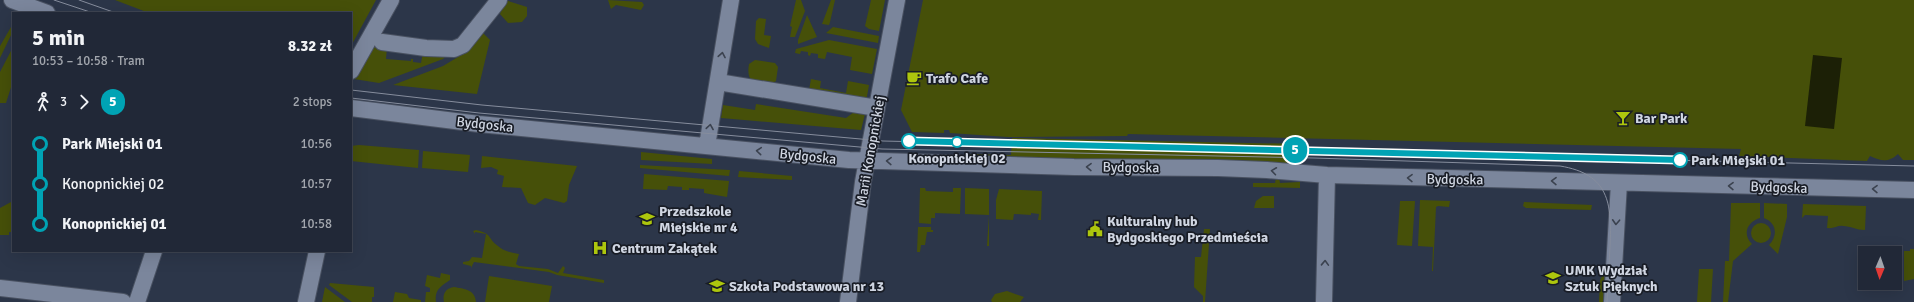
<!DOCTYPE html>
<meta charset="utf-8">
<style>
body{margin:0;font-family:Signika,sans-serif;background:#2d3442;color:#f1f3f6;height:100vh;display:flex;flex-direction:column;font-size:15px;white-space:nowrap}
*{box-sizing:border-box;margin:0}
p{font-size:13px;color:#a2a6ad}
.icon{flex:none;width:22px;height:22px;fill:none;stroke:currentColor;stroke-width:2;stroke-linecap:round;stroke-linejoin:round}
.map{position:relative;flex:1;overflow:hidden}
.panel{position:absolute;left:12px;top:12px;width:340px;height:240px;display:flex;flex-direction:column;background:#212837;border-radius:0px;box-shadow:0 4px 16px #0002,0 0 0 1px #3e4452}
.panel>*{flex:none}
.badge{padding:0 8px;border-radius:13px;font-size:14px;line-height:26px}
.needle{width:26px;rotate:182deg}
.fabs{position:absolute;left:1858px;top:246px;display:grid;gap:8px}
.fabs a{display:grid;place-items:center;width:44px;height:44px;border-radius:0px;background:#212837;box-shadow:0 4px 16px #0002,0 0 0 1px #3e4452;font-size:20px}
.map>.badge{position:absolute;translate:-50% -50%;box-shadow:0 0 0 2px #fff}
.legs{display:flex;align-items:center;gap:6px;height:44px;padding:0 20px;font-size:13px}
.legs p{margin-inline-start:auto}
.headline{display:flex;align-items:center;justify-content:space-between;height:68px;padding:0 20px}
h1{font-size:22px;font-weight:800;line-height:30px}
ul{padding:0 20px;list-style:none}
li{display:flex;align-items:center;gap:14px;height:40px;font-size:15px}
li i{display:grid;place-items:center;width:6px;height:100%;margin:0 5px;background:currentColor}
li i::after{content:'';width:10px;height:10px;margin:-5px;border:3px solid;border-radius:50%;background:#212837}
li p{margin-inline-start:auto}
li:first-child i{background:linear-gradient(#0000 50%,currentColor 0)}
li:last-child i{background:linear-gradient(currentColor 50%,#0000 0)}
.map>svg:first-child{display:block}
.green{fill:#465009}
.water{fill:#1c2006}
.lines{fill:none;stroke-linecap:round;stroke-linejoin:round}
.minor-casing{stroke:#495161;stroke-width:18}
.minor{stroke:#7b869c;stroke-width:16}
.tram{stroke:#868d9d;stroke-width:1}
.oneway{stroke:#3b424f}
.line-1-casing{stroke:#fff;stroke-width:9}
.line-1{stroke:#00a3b4;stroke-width:6}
.stop-1-dot{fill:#fff;stroke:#00a3b4;stroke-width:2}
.labels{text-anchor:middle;stroke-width:3.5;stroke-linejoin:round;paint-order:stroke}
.poi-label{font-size:14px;font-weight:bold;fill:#d0d6e2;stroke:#191d26;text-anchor:start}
.street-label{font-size:14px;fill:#d0d6e2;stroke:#191d26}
.stop-label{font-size:14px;font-weight:bold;fill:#d0d6e2;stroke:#191d26}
</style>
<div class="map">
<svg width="1914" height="302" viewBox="0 0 1914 302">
<rect width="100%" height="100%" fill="#2c3649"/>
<path class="green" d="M 115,0 L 376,0 L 351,46 L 351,13 L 149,13 Z
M 505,0 L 527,7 L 527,16 L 522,22 L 508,23 L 500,14 Z
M 608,0 L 642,2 L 644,5 L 641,10 L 616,5 L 611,9 Z
M 796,0 L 801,0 L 805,11 L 795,37 L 790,37 L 792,27 L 790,26 Z
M 831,0 L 835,0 L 830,22 L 829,25 L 822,24 Z
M 871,0 L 885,0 L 879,31 L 869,29 L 865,26 Z
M 923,0 L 1914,0 L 1914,160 L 1903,160 L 1898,154 C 1888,163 1881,161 1870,156 L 1867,161 L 1739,156 L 1741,149 L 1128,134 L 1127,136 L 1008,137 L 950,133 L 949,130 L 944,130 L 944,133 L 912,132 L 901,110 Z
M 807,15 L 817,37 L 798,44 L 798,40 Z
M 759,18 L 766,19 L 764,35 L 771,36 L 769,48 L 758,44 L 755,39 L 756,21 Z
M 11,27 L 13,31 L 0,58 L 0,46 Z
M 833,27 L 879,36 L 878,43 L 826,33 Z
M 482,32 L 490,40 L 477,94 L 393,85 L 443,66 L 458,57 Z
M 829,40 L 877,49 L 872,74 L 850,70 L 852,57 L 827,52 L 825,59 L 818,58 L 818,54 L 811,53 L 810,56 L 808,55 L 808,52 L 801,51 L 800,54 L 795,53 L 796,49 Z
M 13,47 L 13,81 L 6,103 L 0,103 L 0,72 Z
M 376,47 L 387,47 L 386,59 L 411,61 L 411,59 L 413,59 L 413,62 L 421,63 L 423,52 L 449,53 L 443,59 L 379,83 L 354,79 L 370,48 Z
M 755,60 L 775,63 L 778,67 L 776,81 L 768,86 C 754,83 746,82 749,64 Z
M 811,79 L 821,81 L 820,88 L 846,93 L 848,81 L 869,85 L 866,102 L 809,90 Z
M 756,104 L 846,118 L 854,112 L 865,114 L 861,130 L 721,118 L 723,105 L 755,110 Z
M 1012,138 L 1302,144 L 1302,148 L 1299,148 L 1300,167 L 969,160 L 969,154 L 1011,155 Z
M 359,145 L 419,150 L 418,168 L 351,161 L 351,146 Z
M 423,151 L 470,155 L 468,172 L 422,168 Z
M 641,152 L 712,159 L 712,164 L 641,160 Z
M 482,156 L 577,166 L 569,185 L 567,201 L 564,203 L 545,198 L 535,205 L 528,203 L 521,188 L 502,187 L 504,176 L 497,174 L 498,170 L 491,167 L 481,168 Z
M 640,165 L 730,170 L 729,176 L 640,168 Z
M 739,171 L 792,176 L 792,180 L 738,177 Z
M 644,174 L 729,181 L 727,197 L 704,193 L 704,189 L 689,188 L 689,190 L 682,190 L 682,187 L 668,186 L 667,190 L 643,189 Z
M 1276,178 L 1279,178 L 1280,183 L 1300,182 L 1300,188 L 1253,187 L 1253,183 L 1275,183 Z
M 920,188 L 925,188 L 926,191 L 953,192 L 953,188 L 961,188 L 960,214 L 935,213 L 935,218 L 931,218 L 931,224 L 919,223 Z
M 965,188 L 989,189 L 989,246 L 987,246 L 989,215 L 965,214 Z
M 999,189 L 1042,191 L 1041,220 L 1038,220 L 1039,214 L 1031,213 L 1031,215 L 1014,214 L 1013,220 L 996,219 L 996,200 Z
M 13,194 L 13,232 L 9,232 L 9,235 L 0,235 L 0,208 L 11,202 Z
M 1263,196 L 1274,196 L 1274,208 L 1254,208 L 1256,201 Z
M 1420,200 L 1450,201 L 1449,207 L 1438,206 L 1436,207 L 1433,271 L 1432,271 L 1433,247 L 1418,246 Z
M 1400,201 L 1415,201 L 1412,246 L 1397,245 Z
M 1524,202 L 1592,205 L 1591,210 L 1526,208 L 1523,206 Z
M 1731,203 L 1760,203 L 1760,218 C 1747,222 1742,234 1752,244 L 1733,261 L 1728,302 L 1723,302 L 1725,261 L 1729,261 Z
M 1764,203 L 1787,204 L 1787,217 L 1778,254 L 1769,245 C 1778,236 1777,223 1764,218 Z
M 1803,204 L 1866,206 L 1865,230 C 1856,230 1851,226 1843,226 C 1838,225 1834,229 1827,228 L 1828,216 L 1805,215 L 1802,218 Z
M1751 233a10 10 0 1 1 20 0a10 10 0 1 1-20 0Z
M 918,227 L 931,227 L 931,230 L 933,230 L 933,232 L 927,232 L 925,245 L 921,245 L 920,252 L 917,252 Z
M 1204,229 L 1210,229 L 1205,302 L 1203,302 L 1203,296 L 1194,287 L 1195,257 L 1201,257 Z
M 476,230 C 493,234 487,238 498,246 C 503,251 512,253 519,254 L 516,264 L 519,266 L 548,269 L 558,273 L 563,266 L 565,268 L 563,273 L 604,280 L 604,283 L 557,275 L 549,272 L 474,262 L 471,268 L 471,266 L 463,264 L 463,262 L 469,261 L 472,257 L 482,258 L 486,234 L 475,232 L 475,234 L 473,231 Z
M 1883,248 L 1901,251 L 1901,278 L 1895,267 L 1895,253 L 1886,253 Z
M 1910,249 L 1914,249 L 1914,279 L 1904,281 L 1904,251 L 1910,251 Z
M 1699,269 L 1713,269 L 1711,302 L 1697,302 Z
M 1605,271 L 1603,302 L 1599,302 L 1600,280 Z
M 441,273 L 450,275 L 450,280 C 441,286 434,290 436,302 L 425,302 L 426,292 L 430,292 L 430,288 L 425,286 L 427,275 L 440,278 Z
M 489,276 L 552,286 L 549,302 L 485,302 Z
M 330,283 L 374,287 L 374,297 L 372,297 L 372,302 L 352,302 L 329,285 Z
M 325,287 L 345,302 L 322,302 Z
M 454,287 C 464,289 475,289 476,302 L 444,302 C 442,294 446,288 454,287 Z
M 1007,291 L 1024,297 L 1020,302 L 992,302 L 991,300 L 995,294 Z
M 395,292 L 407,294 L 409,298 L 421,300 L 421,302 L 393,302 Z"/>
<path class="water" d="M 1813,55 L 1842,58 L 1834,129 L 1805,126 Z"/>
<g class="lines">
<g class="minor-casing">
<path id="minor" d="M 12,0 L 47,13
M 382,42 L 426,48 L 454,49 L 463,45 L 499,0
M 351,71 L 391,0
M 718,82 L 877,108
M 351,108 L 479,124 L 849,160 L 1074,167 L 1218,168 L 1267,170 L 1327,175 L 1914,190
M 707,146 L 731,0
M 0,288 L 123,302
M 137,302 L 154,251
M 306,302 L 317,251
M 848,302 L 863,182 L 897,0
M 1324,302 L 1327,175
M 1612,302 L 1619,183"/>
</g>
<use href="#minor" class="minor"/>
<path class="tram" d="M 54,0 L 93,13
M 79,0 L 116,13
M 351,90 L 482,105 L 883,141 L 1914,166
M 351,98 L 479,113 L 882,149 L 1314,158 L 1560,166 C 1609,174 1612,203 1610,246 C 1609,265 1608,283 1607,302"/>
</g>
<defs><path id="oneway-chevron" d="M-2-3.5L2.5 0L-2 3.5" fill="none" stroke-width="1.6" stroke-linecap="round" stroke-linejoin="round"/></defs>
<g class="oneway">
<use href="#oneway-chevron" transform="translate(722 55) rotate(-80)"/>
<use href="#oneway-chevron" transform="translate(710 127) rotate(-81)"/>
<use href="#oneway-chevron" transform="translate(759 151) rotate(-175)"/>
<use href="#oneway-chevron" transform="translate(889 161) rotate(-178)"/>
<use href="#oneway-chevron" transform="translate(1089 167) rotate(-179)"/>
<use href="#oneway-chevron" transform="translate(1274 171) rotate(-172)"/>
<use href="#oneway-chevron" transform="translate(1410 178) rotate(-179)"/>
<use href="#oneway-chevron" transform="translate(1554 181) rotate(-179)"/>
<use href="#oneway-chevron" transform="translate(1731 186) rotate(-179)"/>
<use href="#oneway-chevron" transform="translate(1875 189) rotate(-179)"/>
<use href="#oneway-chevron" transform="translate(1616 222) rotate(93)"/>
<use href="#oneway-chevron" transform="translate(1325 263) rotate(-88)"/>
</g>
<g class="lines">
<g class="line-1-casing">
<path id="line-1" d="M 909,141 L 1680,160"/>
</g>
<use href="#line-1" class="line-1"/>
</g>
<defs>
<g id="cafe-bare" transform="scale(1.2)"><path d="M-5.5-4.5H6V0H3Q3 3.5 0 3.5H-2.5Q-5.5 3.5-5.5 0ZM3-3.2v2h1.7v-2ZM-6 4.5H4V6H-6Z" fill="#adc60d" stroke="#191d26" stroke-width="2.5" paint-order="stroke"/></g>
<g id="bar-bare" transform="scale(1.2)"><path d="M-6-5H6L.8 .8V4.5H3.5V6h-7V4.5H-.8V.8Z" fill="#adc60d" stroke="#191d26" stroke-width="2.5" paint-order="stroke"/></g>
<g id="school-bare" transform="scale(1.2)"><path d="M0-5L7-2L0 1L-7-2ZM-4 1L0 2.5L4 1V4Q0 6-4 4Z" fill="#adc60d" stroke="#191d26" stroke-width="2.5" paint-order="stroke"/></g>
<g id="civic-bare" transform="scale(1.2)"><path d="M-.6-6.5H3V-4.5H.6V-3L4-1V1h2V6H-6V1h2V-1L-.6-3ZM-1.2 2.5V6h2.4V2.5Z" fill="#adc60d" stroke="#191d26" stroke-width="2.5" paint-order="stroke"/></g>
<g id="hospital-bare" transform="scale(1.2)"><path d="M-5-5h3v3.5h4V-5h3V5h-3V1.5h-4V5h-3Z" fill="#adc60d" stroke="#191d26" stroke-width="2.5" paint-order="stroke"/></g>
<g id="university-bare" transform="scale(1.2)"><path d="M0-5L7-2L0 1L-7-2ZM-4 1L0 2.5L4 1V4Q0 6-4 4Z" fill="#adc60d" stroke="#191d26" stroke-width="2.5" paint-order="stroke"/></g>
</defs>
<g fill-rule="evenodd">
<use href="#cafe-bare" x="914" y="78"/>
<use href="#bar-bare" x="1623" y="118"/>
<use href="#school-bare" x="647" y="219"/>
<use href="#civic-bare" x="1095" y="229"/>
<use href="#hospital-bare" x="600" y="248"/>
<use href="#university-bare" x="1553" y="278"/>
<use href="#school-bare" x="717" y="286"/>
</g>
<g class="stop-1-dot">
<circle cx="909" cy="141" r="7"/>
<circle cx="957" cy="142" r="5"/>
<circle cx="1680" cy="160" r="7"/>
</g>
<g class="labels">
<g class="poi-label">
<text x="926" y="83">Trafo Cafe</text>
<text x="1635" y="123">Bar Park</text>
<text x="659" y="216">Przedszkole<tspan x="659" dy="16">Miejskie nr 4</tspan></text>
<text x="1107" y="226">Kulturalny hub<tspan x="1107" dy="16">Bydgoskiego Przedmieścia</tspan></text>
<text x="612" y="253">Centrum Zakątek</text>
<text x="1565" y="275">UMK Wydział<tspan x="1565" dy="16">Sztuk Pięknych</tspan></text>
<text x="729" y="291">Szkoła Podstawowa nr 13</text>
</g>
<g class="street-label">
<text transform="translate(485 124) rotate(6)" y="5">Bydgoska</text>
<text transform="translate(870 151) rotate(-80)" y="5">Marii Konopnickiej</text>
<text transform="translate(808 156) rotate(6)" y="5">Bydgoska</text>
<text transform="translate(1131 167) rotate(1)" y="5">Bydgoska</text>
<text transform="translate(1455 179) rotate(1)" y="5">Bydgoska</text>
<text transform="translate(1779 187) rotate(2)" y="5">Bydgoska</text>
</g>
<g class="stop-label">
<text x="957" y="163">Konopnickiej 02</text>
<text x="1691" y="165" text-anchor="start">Park Miejski 01</text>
</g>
</g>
</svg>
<div class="fabs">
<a><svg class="needle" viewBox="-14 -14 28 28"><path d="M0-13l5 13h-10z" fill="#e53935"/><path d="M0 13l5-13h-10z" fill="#a2a6ad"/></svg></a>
</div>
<b class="badge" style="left:1295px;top:150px;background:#00a3b4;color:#fff">5</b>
<section class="panel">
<div class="headline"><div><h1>5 min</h1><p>10:53 – 10:58 · Tram</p></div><b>8.32 zł</b></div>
<div class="legs"><svg class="icon" aria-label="walk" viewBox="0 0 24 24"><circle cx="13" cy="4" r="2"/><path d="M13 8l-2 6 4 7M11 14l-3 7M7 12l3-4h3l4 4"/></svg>3<svg class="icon" aria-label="forward" viewBox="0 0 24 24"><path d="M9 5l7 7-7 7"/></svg><b class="badge" style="background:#00a3b4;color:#fff">5</b><p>2 stops</p></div>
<ul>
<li><i style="color:#00a3b4"></i><b>Park Miejski 01</b><p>10:56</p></li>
<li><i style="color:#00a3b4"></i><span>Konopnickiej 02</span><p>10:57</p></li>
<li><i style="color:#00a3b4"></i><b>Konopnickiej 01</b><p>10:58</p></li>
</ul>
</section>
</div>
